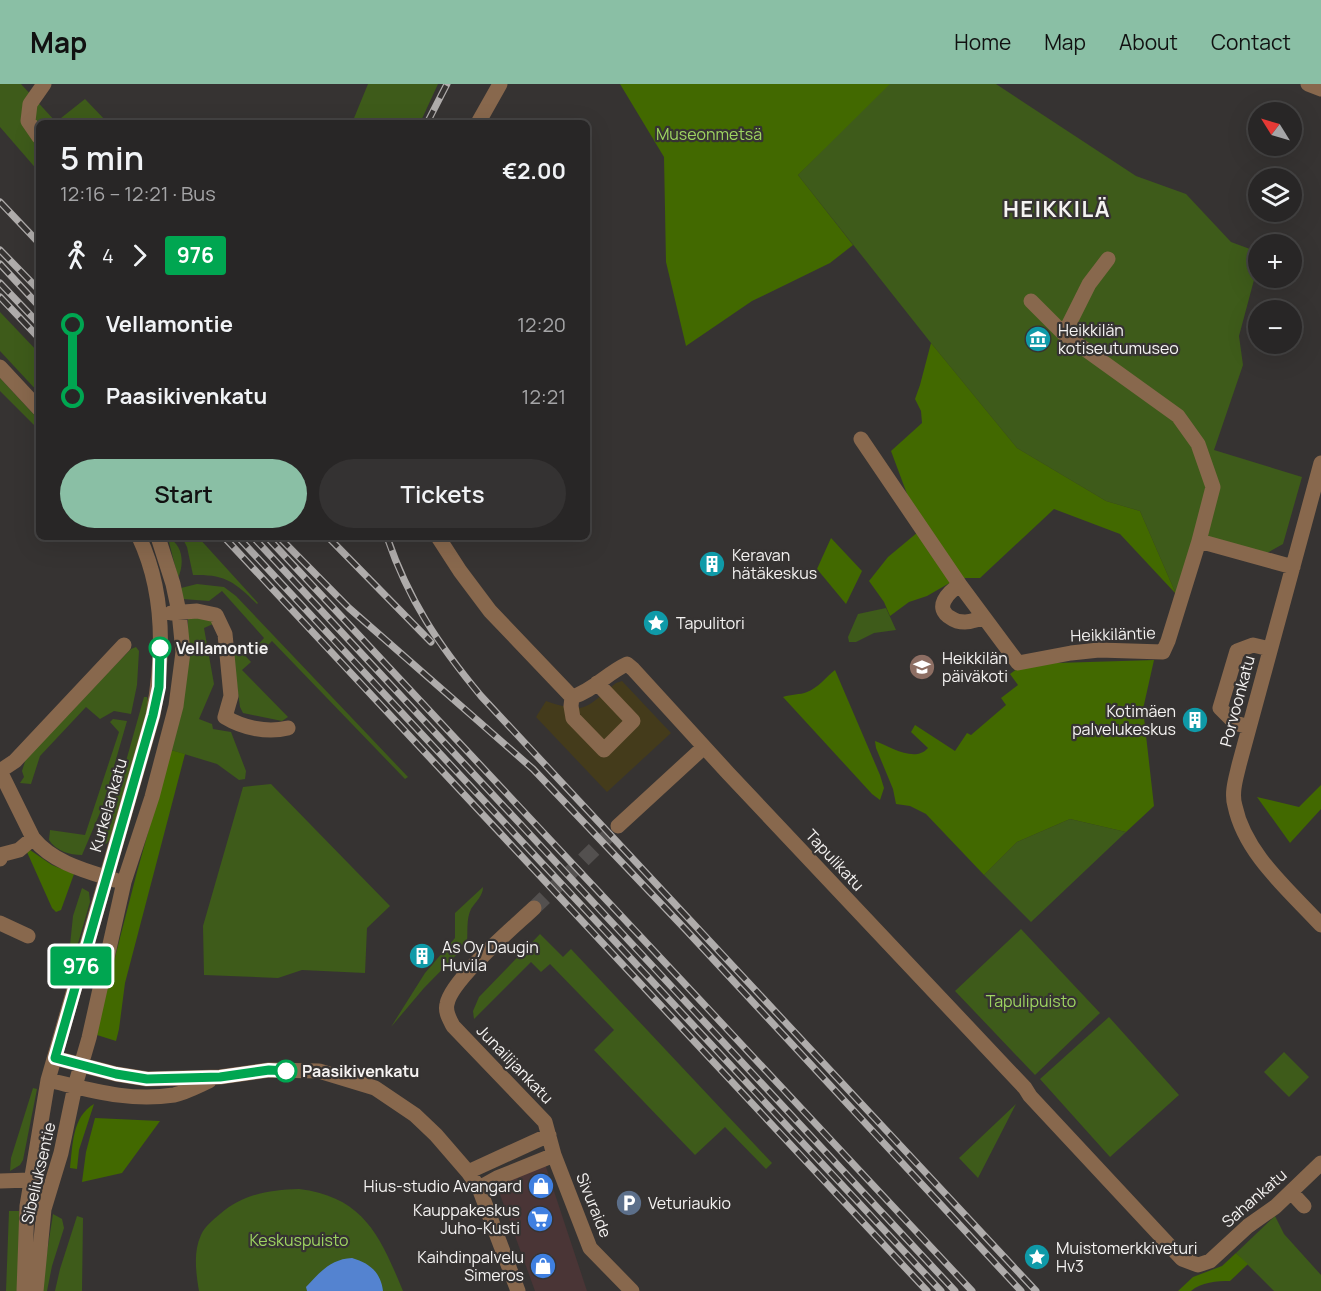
<!DOCTYPE html>
<meta charset="utf-8">
<style>
body{margin:0;font-family:Manrope,sans-serif;background:#343232;color:#f1f3f6;height:100vh;display:flex;flex-direction:column;font-size:22px;white-space:nowrap}
*{box-sizing:border-box;margin:0}
p{font-size:20px;color:#a5a5a7}
.icon{flex:none;width:33px;height:33px;fill:none;stroke:currentColor;stroke-width:2;stroke-linecap:round;stroke-linejoin:round}
.map{position:relative;flex:1;overflow:hidden}
.sheet{position:absolute;left:36px;top:36px;width:554px;height:420px;display:flex;flex-direction:column;background:#282626;border-radius:9px;box-shadow:0 6px 24px #0002,0 0 0 2px #444343}
.sheet>*{flex:none}
.badge{padding:0 12px;border-radius:4px;font-size:21px;line-height:39px}
.needle{width:39px;rotate:307deg}
.controls{position:absolute;left:1248px;top:18px;display:grid;gap:12px}
.controls a{display:grid;place-items:center;width:54px;height:54px;border-radius:50%;background:#282626;box-shadow:0 6px 24px #0002,0 0 0 2px #444343;font-size:30px}
.map>.badge{position:absolute;translate:-50% -50%;box-shadow:0 0 0 3px #fff}
.legs{display:flex;align-items:center;gap:9px;height:66px;padding:0 24px;font-size:20px}
.legs p{margin-inline-start:auto}
.overview{display:flex;align-items:center;justify-content:space-between;height:102px;padding:0 24px}
h1{font-size:33px;font-weight:600;line-height:45px}
.cta{display:flex;gap:12px;margin-top:auto;padding:12px 24px}
.cta a{flex:1;height:69px;border-radius:36px;background:#8abfa5;color:#111;font-size:24px;font-weight:600;line-height:69px;text-align:center}
.cta a+a{background:#343232;color:#f1f3f6}
ul{padding:0 24px;list-style:none}
li{display:flex;align-items:center;gap:21px;height:72px;font-size:22px}
li i{display:grid;place-items:center;width:9px;height:100%;margin:0 8px;background:currentColor}
li i::after{content:'';width:15px;height:15px;margin:-8px;border:4px solid;border-radius:50%;background:#282626}
li p{margin-inline-start:auto}
li:first-child i{background:linear-gradient(#0000 50%,currentColor 0)}
li:last-child i{background:linear-gradient(currentColor 50%,#0000 0)}
header{display:flex;align-items:center;gap:36px;box-sizing:border-box;height:84px;padding:0 30px;background:#8abfa5;color:#111}
header strong{font-size:28px}
nav{display:flex;gap:33px;margin-inline-start:auto;font-size:21px}
.map>svg:first-child{display:block}
.commercial{fill:#4a3536}
.green{fill:#3e5b1a}
.forest{fill:#426900}
.sand{fill:#443b1b}
.water{fill:#5483d0}
.lines{fill:none;stroke-linecap:round;stroke-linejoin:round}
.minor-tunnel{stroke:#53504f;stroke-width:15;stroke-dasharray:15 8;stroke-linecap:butt}
.minor{stroke:#88684d;stroke-width:15}
.rail-casing{stroke:#afacab;stroke-width:7}
.rail{stroke:#363332;stroke-width:4.5;stroke-dasharray:14;stroke-linecap:butt}
.line-1-casing{stroke:#fff;stroke-width:14}
.line-1{stroke:#00a651;stroke-width:9}
.stop-1-dot{fill:#fff;stroke:#00a651;stroke-width:3}
.labels{text-anchor:middle;stroke-width:4.5;stroke-linejoin:round;paint-order:stroke}
.park-label{font-size:16px;fill:#9ed561;stroke:#363332}
.poi-label{font-size:16px;fill:#f5f3f2;stroke:#363332;text-anchor:start}
.street-label{font-size:16px;fill:#f5f3f2;stroke:#363332}
.stop-label{font-size:16px;font-weight:bold;fill:#f5f3f2;stroke:#363332;text-anchor:start}
.district-label{font-size:22px;font-weight:bold;letter-spacing:1.5px;fill:#f5f3f2;stroke:#363332}
</style>
<header>
<strong>Map</strong>
<nav><a>Home</a><a>Map</a><a>About</a><a>Contact</a></nav>
</header>
<div class="map">
<svg width="1321" height="1207" viewBox="0 0 1321 1207">
<rect width="100%" height="100%" fill="#363332"/>
<path class="commercial" d="M 545,1080 L 587,1207 L 535,1207 L 497,1102 Z"/>
<path class="green" d="M 0,0 L 21,0 L 56,38 L 85,15 L 108,39 L 39,39 L 39,88 L 0,43 Z
M 368,0 L 438,0 L 420,39 L 352,39 Z
M 887,0 L 996,0 L 1136,92 L 1186,110 L 1231,158 L 1258,168 L 1258,181 L 1239,252 L 1243,281 L 1214,366 L 1302,393 L 1283,460 L 1267,469 L 1196,450 L 1176,510 L 1140,427 L 1106,417 L 1017,364 L 931,259 L 798,91 Z
M 0,228 L 39,269 L 39,309 L 0,267 Z
M 0,294 L 39,336 L 39,341 L 35,342 L 0,307 Z
M 182,453 L 198,453 L 258,519 L 257,520 C 235,498 225,490 193,491 L 187,463 Z
M 168,454 C 184,461 184,481 178,494 Z
M 197,500 L 224,503 L 236,512 L 408,693 L 405,695 L 272,557 L 261,568 L 256,563 L 264,554 L 222,507 L 209,517 L 183,515 L 181,504 Z
M 886,524 L 896,546 L 874,549 L 856,558 L 849,558 L 848,553 L 858,530 Z
M 188,534 L 211,534 L 213,540 L 204,544 L 214,600 L 199,635 L 212,640 L 213,645 L 231,648 L 246,687 L 245,695 L 239,696 L 217,680 L 171,666 L 188,571 Z
M 136,563 L 139,567 L 137,601 L 131,630 L 114,627 L 100,635 L 86,623 L 40,672 L 31,700 L 20,699 L 24,693 L 22,687 L 27,671 L 131,565 Z
M 238,564 L 251,578 L 242,586 L 288,633 L 282,637 L 243,629 L 240,623 L 233,572 L 234,566 Z
M 144,613 L 147,613 L 149,620 L 110,755 L 106,760 L 99,757 L 114,720 Z
M 113,635 L 127,637 L 102,724 L 82,771 C 70,771 56,767 49,756 L 50,746 L 85,751 L 119,648 L 110,638 Z
M 271,700 L 390,822 L 367,844 L 365,889 L 302,886 L 278,894 L 204,891 L 203,842 L 243,703 Z
M 1070,735 L 1126,748 L 1031,838 L 984,791 L 1017,758 Z
M 483,803 C 483,812 476,817 471,825 C 466,835 468,848 467,860 L 424,904 L 391,943 L 425,889 L 455,854 L 455,829 Z
M 82,804 L 89,808 L 90,818 L 77,863 L 70,861 L 73,832 Z
M 1021,845 L 1100,929 L 1035,991 L 955,907 Z
M 540,850 L 563,873 L 571,865 L 772,1079 L 766,1085 L 725,1043 L 695,1071 L 594,966 L 614,946 L 550,880 L 541,888 L 531,878 L 474,935 L 473,927 L 479,913 Z
M 1109,933 L 1179,1011 L 1110,1073 L 1040,995 Z
M 1284,968 L 1309,993 L 1289,1013 L 1264,988 Z
M 33,1004 L 37,1005 L 23,1076 L 20,1081 L 10,1087 L 11,1074 Z
M 1016,1020 L 978,1094 L 959,1074 Z
M 299,1105 C 364,1113 380,1152 403,1207 L 199,1207 C 196,1189 193,1168 201,1151 C 205,1142 213,1136 220,1130 C 243,1110 269,1106 299,1105 Z
M 9,1127 L 19,1127 L 21,1188 L 19,1207 L 6,1207 Z
M 53,1130 L 62,1135 L 64,1144 L 52,1182 L 47,1207 L 41,1207 Z
M 77,1132 L 83,1134 L 82,1207 L 55,1207 L 60,1185 Z
M 1275,1132 L 1284,1150 L 1321,1191 L 1321,1207 L 1274,1207 L 1236,1169 Z"/>
<path class="forest" d="M 620,0 L 890,0 L 798,91 L 853,161 L 830,179 L 752,217 L 686,262 L 666,178 L 664,73 Z
M 931,259 L 1017,364 L 1106,417 L 1140,427 L 1176,510 L 1120,450 L 1054,425 L 980,494 L 962,494 L 913,426 L 891,367 L 922,339 L 921,327 L 915,315 L 920,301 Z
M 918,448 L 953,497 L 927,512 L 909,518 L 890,532 L 884,518 L 869,497 L 888,473 Z
M 831,454 L 862,487 L 846,520 L 817,485 Z
M 1154,576 L 1143,625 L 1154,722 L 1126,748 L 1070,735 L 1017,758 L 984,791 L 926,730 L 910,722 L 896,720 L 893,705 L 876,664 L 875,657 C 891,663 915,679 928,664 L 911,648 L 915,641 L 955,667 L 967,649 L 971,651 L 1006,621 L 1001,614 L 1018,601 L 1010,590 L 1024,580 Z
M 835,586 L 880,691 L 884,704 L 880,716 L 872,710 L 783,613 C 791,610 800,611 807,608 C 818,604 826,593 835,586 Z
M 171,666 L 185,670 L 125,899 L 119,945 L 116,957 L 97,951 L 99,935 L 137,788 Z
M 1321,701 L 1321,725 L 1290,759 L 1257,713 L 1299,723 Z
M 30,766 L 52,781 L 74,790 L 61,826 L 56,828 L 52,824 L 27,768 Z
M 94,1020 L 79,1066 L 77,1085 L 70,1084 C 73,1060 72,1033 94,1020 Z
M 95,1034 L 160,1037 L 122,1089 L 82,1098 L 86,1068 Z
M 1236,1169 L 1248,1180 L 1230,1197 C 1217,1197 1201,1198 1191,1207 L 1178,1207 L 1193,1193 L 1222,1182 Z"/>
<path class="sand" d="M 622,597 L 671,649 L 607,708 L 536,633 L 546,617 C 587,631 585,624 616,599 Z"/>
<path class="water" d="M 352,1174 C 370,1179 381,1189 383,1207 L 307,1207 L 306,1203 C 320,1188 331,1175 352,1174 Z"/>
<g class="lines">
<path class="minor-tunnel" d="M 534,824 L 618,742"/>
<path class="minor" d="M 1308,0 L 1321,5
M 478,39 L 500,0
M 39,53 L 28,37 L 30,20 L 44,0
M 1108,175 L 1089,200 L 1064,250 L 1178,332 L 1198,360 L 1213,403 L 1199,457
M 1031,217 L 1064,250
M 0,283 L 39,325
M 861,355 L 960,501 L 1018,579 L 1071,569 L 1099,566 L 1163,568 L 1168,557 L 1199,457 L 1293,483
M 1321,379 L 1239,681 C 1236,694 1231,709 1235,722 C 1245,770 1289,806 1321,841
M 438,453 L 460,487 L 490,527 L 572,613 C 593,607 607,589 627,580 L 633,585 L 728,689 L 1025,1004 L 1030,1012 L 1182,1175 L 1198,1181 L 1210,1177 L 1248,1142 L 1275,1123 L 1321,1079
M 960,501 C 948,508 933,524 951,534 C 955,537 960,538 965,538 C 971,538 978,535 984,534
M 171,529 L 197,527 L 216,531 L 225,550 L 231,612 L 225,633 C 243,644 267,649 288,644
M 572,613 L 571,622 L 573,634 L 604,666 L 633,637 L 597,599
M 1249,643 L 1235,639 L 1220,624 L 1237,567 L 1253,561 L 1270,565
M 0,687 L 33,754 C 53,779 86,787 115,796
M 0,687 L 15,677 L 124,561
M 618,742 L 704,663
M 0,775 L 0,771 L 19,766 L 33,754
M 534,824 C 514,843 451,896 447,920 C 445,928 449,934 453,942 L 545,1038 L 554,1071 L 590,1164 L 632,1207
M 0,839 L 28,852
M 55,974 L 116,990 L 147,995 L 220,993 L 269,986 L 319,987 L 375,1004 L 415,1031 L 436,1051 L 468,1088 L 479,1104 L 518,1207
M 48,996 C 91,1006 129,1018 174,1011 C 185,1009 198,1002 209,997
M 468,1088 L 549,1051
M 0,1097 L 30,1096
M 479,1104 L 497,1094 L 554,1071
M 1291,1108 L 1304,1122
M 24,1207 L 27,1122 L 48,996 L 153,631 C 164,573 165,508 139,453
M 36,1207 L 44,1125 L 61,1069 L 75,1002 L 89,954 L 124,798 L 152,713 L 176,622 L 183,568 L 179,528 L 173,500 L 158,453"/>
<g class="rail-casing">
<path id="rail" d="M 427,39 L 447,0
M 0,118 L 39,159
M 0,166 L 39,206
M 0,180 L 39,222
M 0,199 L 39,240
M 0,213 L 39,254
M 224,453 L 927,1207
M 238,453 L 941,1207
M 253,453 L 955,1207
M 267,453 L 972,1207
M 279,453 L 349,524 L 533,685 L 686,846 L 1021,1207
M 328,453 L 431,558
M 387,453 C 409,517 438,560 481,612 L 1036,1207"/>
</g>
<use href="#rail" class="rail"/>
</g>
<g class="lines">
<g class="line-1-casing">
<path id="line-1" d="M 160,564 L 159,603 L 153,631 L 55,974 L 116,990 L 147,995 L 220,993 L 269,986 L 286,987"/>
</g>
<use href="#line-1" class="line-1"/>
</g>
<defs>
<g id="museum-disc" transform="scale(1.35)"><circle r="9.5" fill="#0f9aa8" stroke="#363332"/><path d="M0-6L6-3V-2H-6V-3ZM-5-1h2V3h-2ZM-1-1h2V3h-2ZM3-1h2V3H3ZM-6 4H6V6H-6Z" fill="#fff"/></g>
<g id="building-disc" transform="scale(1.35)"><circle r="9.5" fill="#0f9aa8" stroke="#363332"/><path d="M-4-6H4V6H1V3H-1V6H-4ZM-2.5-4.3h1.7v1.8h-1.7ZM.8-4.3h1.7v1.8H.8ZM-2.5-1h1.7V.8h-1.7ZM.8-1h1.7V.8H.8Z" fill="#fff"/></g>
<g id="sight-disc" transform="scale(1.35)"><circle r="9.5" fill="#0f9aa8" stroke="#363332"/><path d="M0-6L1.8-2.2L6-1.7L2.9 1.2L3.7 5.4L0 3.3L-3.7 5.4L-2.9 1.2L-6-1.7L-1.8-2.2Z" fill="#fff"/></g>
<g id="school-disc" transform="scale(1.35)"><circle r="9.5" fill="#8d6e63" stroke="#363332"/><path d="M0-5L7-2L0 1L-7-2ZM-4 1L0 2.5L4 1V4Q0 6-4 4Z" fill="#fff"/></g>
<g id="shop-disc" transform="scale(1.35)"><circle r="9.5" fill="#3f7fe0" stroke="#363332"/><path d="M-5-2.5h2.3a2.7 3.5 0 0 1 5.4 0H5L5.5 6h-11ZM-1.5-2.5h3a1.5 2.3 0 0 0-3 0Z" fill="#fff"/></g>
<g id="parking-disc" transform="scale(1.35)"><circle r="9.5" fill="#5c6f8a" stroke="#363332"/><path d="M-3.5-5.5H1a3.5 3.5 0 0 1 0 7H-1V5.5H-3.5ZM-1-3.4V-.6H.8a1.4 1.4 0 0 0 0-2.8Z" fill="#fff"/></g>
<g id="supermarket-disc" transform="scale(1.35)"><circle r="9.5" fill="#3f7fe0" stroke="#363332"/><path d="M-6-5.5h2.5l.6 2H6L4.5 2H-2.5L-4.4-4H-6ZM-1.5 3.2a1.3 1.3 0 1 0 .1 0ZM3 3.2a1.3 1.3 0 1 0 .1 0Z" fill="#fff"/></g>
</defs>
<g fill-rule="evenodd">
<use href="#museum-disc" x="1038" y="255"/>
<use href="#building-disc" x="712" y="480"/>
<use href="#sight-disc" x="656" y="539"/>
<use href="#school-disc" x="922" y="583"/>
<use href="#building-disc" x="1195" y="636"/>
<use href="#building-disc" x="422" y="872"/>
<use href="#shop-disc" x="541" y="1102"/>
<use href="#parking-disc" x="629" y="1119"/>
<use href="#supermarket-disc" x="540" y="1135"/>
<use href="#sight-disc" x="1037" y="1173"/>
<use href="#shop-disc" x="543" y="1182"/>
</g>
<g class="stop-1-dot">
<circle cx="160" cy="564" r="10"/>
<circle cx="286" cy="987" r="10"/>
</g>
<g class="labels">
<g class="park-label">
<text x="709" y="56">Museonmetsä</text>
<text x="1031" y="923">Tapulipuisto</text>
<text x="299" y="1162">Keskuspuisto</text>
</g>
<g class="poi-label">
<text x="1058" y="252">Heikkilän<tspan x="1058" dy="18">kotiseutumuseo</tspan></text>
<text x="732" y="477">Keravan<tspan x="732" dy="18">hätäkeskus</tspan></text>
<text x="676" y="545">Tapulitori</text>
<text x="942" y="580">Heikkilän<tspan x="942" dy="18">päiväkoti</tspan></text>
<text x="1176" y="633" text-anchor="end">Kotimäen<tspan x="1176" dy="18">palvelukeskus</tspan></text>
<text x="442" y="869">As Oy Daugin<tspan x="442" dy="18">Huvila</tspan></text>
<text x="522" y="1108" text-anchor="end">Hius-studio Avangard</text>
<text x="648" y="1125">Veturiaukio</text>
<text x="520" y="1132" text-anchor="end">Kauppakeskus<tspan x="520" dy="18">Juho-Kusti</tspan></text>
<text x="1056" y="1170">Muistomerkkiveturi<tspan x="1056" dy="18">Hv3</tspan></text>
<text x="524" y="1179" text-anchor="end">Kaihdinpalvelu<tspan x="524" dy="18">Simeros</tspan></text>
</g>
<g class="street-label">
<text transform="translate(1113 550) rotate(-2)" y="6">Heikkiläntie</text>
<text transform="translate(1237 617) rotate(-75)" y="6">Porvoonkatu</text>
<text transform="translate(108 721) rotate(-74)" y="6">Kurkelankatu</text>
<text transform="translate(835 776) rotate(47)" y="6">Tapulikatu</text>
<text transform="translate(515 980) rotate(46)" y="6">Junailijankatu</text>
<text transform="translate(38 1089) rotate(-77)" y="6">Sibeliuksentie</text>
<text transform="translate(1254 1114) rotate(-41)" y="6">Sahankatu</text>
<text transform="translate(594 1121) rotate(68)" y="6">Sivuraide</text>
</g>
<g class="stop-label">
<text x="176" y="570">Vellamontie</text>
<text x="302" y="993">Paasikivenkatu</text>
</g>
<g class="district-label">
<text x="1057" y="133">HEIKKILÄ</text>
</g>
</g>
</svg>
<div class="controls">
<a><svg class="needle" viewBox="-14 -14 28 28"><path d="M0-13l5 13h-10z" fill="#e53935"/><path d="M0 13l5-13h-10z" fill="#a5a5a7"/></svg></a>
<a><svg class="icon" aria-label="layers" viewBox="0 0 24 24"><path d="M12 4l9 5-9 5-9-5zM3 14l9 5 9-5"/></svg></a>
<a>+</a>
<a>−</a>
</div>
<b class="badge" style="left:81px;top:882px;background:#00a651;color:#fff">976</b>
<section class="sheet">
<div class="overview"><div><h1>5 min</h1><p>12:16 – 12:21 · Bus</p></div><b>€2.00</b></div>
<div class="legs"><svg class="icon" aria-label="walk" viewBox="0 0 24 24"><circle cx="13" cy="4" r="2"/><path d="M13 8l-2 6 4 7M11 14l-3 7M7 12l3-4h3l4 4"/></svg>4<svg class="icon" aria-label="forward" viewBox="0 0 24 24"><path d="M9 5l7 7-7 7"/></svg><b class="badge" style="background:#00a651;color:#fff">976</b></div>
<ul>
<li><i style="color:#00a651"></i><b>Vellamontie</b><p>12:20</p></li>
<li><i style="color:#00a651"></i><b>Paasikivenkatu</b><p>12:21</p></li>
</ul>
<div class="cta"><a>Start</a><a>Tickets</a></div>
</section>
</div>
